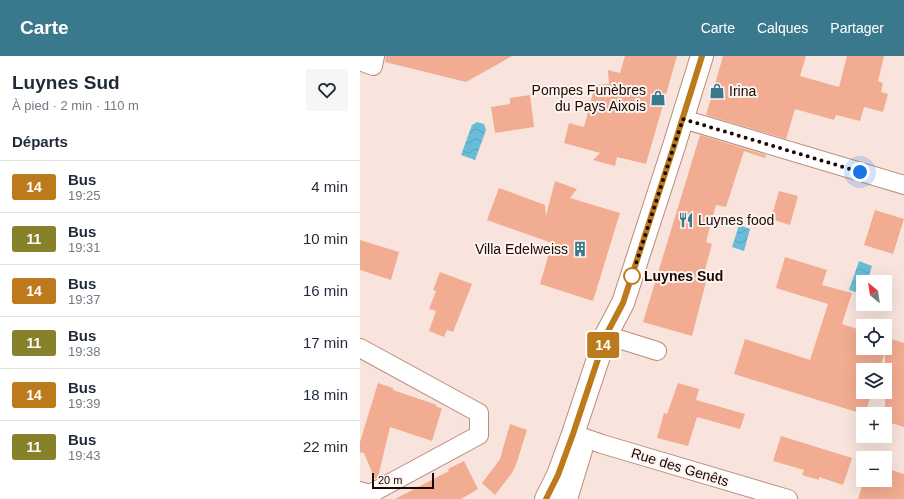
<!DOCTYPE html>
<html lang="fr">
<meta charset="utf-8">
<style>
body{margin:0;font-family:Helvetica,sans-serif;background:#f6f6f7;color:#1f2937;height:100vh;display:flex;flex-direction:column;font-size:15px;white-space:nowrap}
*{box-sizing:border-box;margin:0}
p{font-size:13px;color:#747a83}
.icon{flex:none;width:22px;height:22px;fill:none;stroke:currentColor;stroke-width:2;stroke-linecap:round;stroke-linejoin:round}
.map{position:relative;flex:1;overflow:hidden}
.side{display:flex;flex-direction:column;background:#fff;width:360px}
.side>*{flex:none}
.badge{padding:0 8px;border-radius:3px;font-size:14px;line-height:26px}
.needle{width:26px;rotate:331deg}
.tools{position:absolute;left:496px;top:219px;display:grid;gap:8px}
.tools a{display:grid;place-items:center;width:36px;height:36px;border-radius:0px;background:#fff;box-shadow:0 4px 16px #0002;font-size:20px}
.scale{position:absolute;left:12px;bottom:10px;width:62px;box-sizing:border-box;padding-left:4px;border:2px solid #1a0904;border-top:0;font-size:11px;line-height:14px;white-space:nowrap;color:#1a0904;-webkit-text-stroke:3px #fef3ef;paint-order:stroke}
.you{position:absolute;width:20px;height:20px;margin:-10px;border:3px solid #fff;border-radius:50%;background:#1a73e8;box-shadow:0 0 0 6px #1a73e833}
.map>.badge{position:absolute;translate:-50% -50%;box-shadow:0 0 0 2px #fff}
h2{padding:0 12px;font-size:15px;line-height:36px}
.round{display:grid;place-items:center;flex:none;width:42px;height:42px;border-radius:0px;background:#f6f6f7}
.head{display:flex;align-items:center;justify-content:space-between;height:68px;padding:0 12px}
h1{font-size:19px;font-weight:700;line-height:30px}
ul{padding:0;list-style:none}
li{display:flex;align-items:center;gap:12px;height:52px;padding:0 12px;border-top:1px solid #e0e1e3}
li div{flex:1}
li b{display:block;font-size:15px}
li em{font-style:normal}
li .badge{min-width:44px;font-weight:700;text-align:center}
header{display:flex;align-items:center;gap:24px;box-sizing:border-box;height:56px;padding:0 20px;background:#3a798d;color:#fff}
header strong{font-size:19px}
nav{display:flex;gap:22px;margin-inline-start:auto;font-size:14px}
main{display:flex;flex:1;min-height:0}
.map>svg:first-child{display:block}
.water{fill:url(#water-waves)}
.building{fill:#f2ac91}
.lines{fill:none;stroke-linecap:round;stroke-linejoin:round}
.street-casing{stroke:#ba8b79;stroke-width:20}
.secondary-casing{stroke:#ba8b79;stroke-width:24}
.street{stroke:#fff;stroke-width:18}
.secondary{stroke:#fff;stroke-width:22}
.line-casing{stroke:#fff;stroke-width:9}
.line{stroke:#bd7a1d;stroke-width:6}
.walk{stroke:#1a0904;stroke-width:4;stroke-dasharray:0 7.2}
.stop-dot{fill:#fff;stroke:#bd7a1d;stroke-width:2}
.labels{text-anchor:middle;stroke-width:4;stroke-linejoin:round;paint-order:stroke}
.poi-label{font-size:14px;fill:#1a0904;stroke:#fef3ef;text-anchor:end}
.stop-label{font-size:14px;font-weight:bold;fill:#1a0904;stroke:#fef3ef;text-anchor:start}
.street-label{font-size:14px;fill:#1a0904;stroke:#fef3ef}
</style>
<header>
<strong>Carte</strong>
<nav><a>Carte</a><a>Calques</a><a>Partager</a></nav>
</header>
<main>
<section class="side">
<div class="head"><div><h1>Luynes Sud</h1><p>À pied · 2 min · 110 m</p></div><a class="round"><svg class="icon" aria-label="heart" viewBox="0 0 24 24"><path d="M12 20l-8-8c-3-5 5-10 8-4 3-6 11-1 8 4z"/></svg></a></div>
<h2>Départs</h2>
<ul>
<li><span class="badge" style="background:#bd7a1d;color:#fff">14</span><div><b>Bus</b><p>19:25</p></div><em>4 min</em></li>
<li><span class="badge" style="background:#87812a;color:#fff">11</span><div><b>Bus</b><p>19:31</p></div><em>10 min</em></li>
<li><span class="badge" style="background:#bd7a1d;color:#fff">14</span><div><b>Bus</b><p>19:37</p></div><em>16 min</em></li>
<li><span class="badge" style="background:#87812a;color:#fff">11</span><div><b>Bus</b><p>19:38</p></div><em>17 min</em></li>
<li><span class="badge" style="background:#bd7a1d;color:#fff">14</span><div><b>Bus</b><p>19:39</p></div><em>18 min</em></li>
<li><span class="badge" style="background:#87812a;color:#fff">11</span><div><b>Bus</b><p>19:43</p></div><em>22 min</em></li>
</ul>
</section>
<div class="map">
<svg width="544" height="443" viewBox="0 0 544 443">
<defs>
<pattern id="water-waves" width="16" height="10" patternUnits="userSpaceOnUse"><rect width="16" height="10" fill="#68bcd8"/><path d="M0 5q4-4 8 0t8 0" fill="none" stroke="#5aa0b8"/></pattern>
</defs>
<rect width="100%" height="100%" fill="#f8e4dc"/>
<path class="water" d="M 117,66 L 124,68 L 126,74 L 115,104 L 101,99 L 112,69 Z
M 379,169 L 390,173 L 384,195 L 372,191 Z
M 499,205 L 512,210 L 507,226 L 503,226 L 503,238 L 489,234 Z"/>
<path class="building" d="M 26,0 L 152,0 L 106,26 L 25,6 Z
M 265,0 L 317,0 L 286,108 L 257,101 L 255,110 L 233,104 L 240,97 L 204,87 L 209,67 L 224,71 L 235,29 L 249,28 L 248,14 L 260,17 Z
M 363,0 L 446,0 L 440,20 L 479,31 L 487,0 L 524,0 L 518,25 L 523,27 L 521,36 L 528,38 L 523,56 L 504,51 L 500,65 L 476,59 L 474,64 L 435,53 L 426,83 L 346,59 Z
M 170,39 L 174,71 L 135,77 L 131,51 L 150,48 L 150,42 Z
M 340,79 L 406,99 L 405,102 L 384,95 L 366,151 L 356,149 L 346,186 L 352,188 L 342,225 L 346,226 L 332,280 L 283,266 Z
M 195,125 L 217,133 L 210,142 L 260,157 L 233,245 L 180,228 L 192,187 L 127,164 L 139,132 L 185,149 L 186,160 Z
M 419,135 L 438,140 L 430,169 L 411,163 Z
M 515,154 L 544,163 L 533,198 L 504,189 Z
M 0,184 L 39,196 L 31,224 L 0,214 Z
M 425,201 L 467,214 L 462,229 L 492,237 L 482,268 L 503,275 L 503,292 L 525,292 L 525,281 L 544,287 L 544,371 L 525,365 L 525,296 L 519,314 L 503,314 L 503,336 L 512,336 L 505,358 L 503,358 L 374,318 L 385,283 L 450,304 L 468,248 L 416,232 Z
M 80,216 L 112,228 L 93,276 L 87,274 L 84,281 L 69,275 L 76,255 L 69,253 L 76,235 L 73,234 Z
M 18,327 L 33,332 L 33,334 L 77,349 L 76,351 L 82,352 L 72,385 L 30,371 L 18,421 L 15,423 L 4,397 L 0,396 L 0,386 Z
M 318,327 L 339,333 L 336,344 L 385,358 L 380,373 L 337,361 L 328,390 L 297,382 L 304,357 L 307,358 Z
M 150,368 L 167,374 L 156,409 L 152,417 L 135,439 L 122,427 L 135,410 L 140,403 Z
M 421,380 L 492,402 L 483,429 L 459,421 L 459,424 L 442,419 L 444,414 L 413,405 Z
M 104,405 L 118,433 L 101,443 L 35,443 L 89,415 L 88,413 Z
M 525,412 L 544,418 L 544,443 L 498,443 L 504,424 L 525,424 Z"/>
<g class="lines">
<g class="street-casing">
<path id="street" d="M 0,5 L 13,10 L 15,0
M 323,63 L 544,129
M 246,279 L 297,295
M 0,292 L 119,357 L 119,379 L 10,438 L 0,435
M 213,378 L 242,388 L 428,443"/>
</g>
<g class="secondary-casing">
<path id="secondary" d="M 186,443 L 198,419 L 213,378 L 246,279 L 263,247 L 314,90 L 342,0
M 206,443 L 221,394"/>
</g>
<use href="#street" class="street"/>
<use href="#secondary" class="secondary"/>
</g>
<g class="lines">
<g class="line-casing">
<path id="line" d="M 186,443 L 198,419 L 213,378 L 246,279 L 263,247 L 314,90 L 342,0"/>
</g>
<use href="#line" class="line"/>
<path class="walk" d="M 272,220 L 314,90 L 323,63 L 500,116"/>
</g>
<defs>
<g id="shop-bare" transform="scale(1.2)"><path d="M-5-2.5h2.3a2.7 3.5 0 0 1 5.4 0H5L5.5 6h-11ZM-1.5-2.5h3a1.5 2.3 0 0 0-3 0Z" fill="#3a798d" stroke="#fef3ef" stroke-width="2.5" paint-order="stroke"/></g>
<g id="restaurant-bare" transform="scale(1.2)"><path d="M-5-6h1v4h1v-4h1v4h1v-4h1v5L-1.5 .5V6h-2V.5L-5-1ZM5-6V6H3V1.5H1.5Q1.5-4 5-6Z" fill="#3a798d" stroke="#fef3ef" stroke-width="2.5" paint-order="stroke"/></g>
<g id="building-bare" transform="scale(1.2)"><path d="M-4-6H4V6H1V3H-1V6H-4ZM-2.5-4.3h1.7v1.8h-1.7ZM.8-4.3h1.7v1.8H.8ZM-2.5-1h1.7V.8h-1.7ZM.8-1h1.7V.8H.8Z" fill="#3a798d" stroke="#fef3ef" stroke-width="2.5" paint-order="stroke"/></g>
</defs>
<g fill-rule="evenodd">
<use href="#shop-bare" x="357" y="35"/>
<use href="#shop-bare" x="298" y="42"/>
<use href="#restaurant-bare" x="326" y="164"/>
<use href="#building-bare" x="220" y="193"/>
</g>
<circle class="stop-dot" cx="272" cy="220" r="8"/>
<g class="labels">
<g class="poi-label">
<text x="286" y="39">Pompes Funèbres<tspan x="286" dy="16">du Pays Aixois</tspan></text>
<text x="369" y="40" text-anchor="start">Irina</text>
<text x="338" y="169" text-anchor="start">Luynes food</text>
<text x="208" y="198">Villa Edelweiss</text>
</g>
<g class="stop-label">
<text x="284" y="225">Luynes Sud</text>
</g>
<g class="street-label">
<text transform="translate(320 411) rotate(17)" y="5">Rue des Genêts</text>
</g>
</g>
</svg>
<div class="tools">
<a><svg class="needle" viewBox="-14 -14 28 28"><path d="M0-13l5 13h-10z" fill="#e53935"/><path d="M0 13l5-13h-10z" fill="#747a83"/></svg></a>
<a><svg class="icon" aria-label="locate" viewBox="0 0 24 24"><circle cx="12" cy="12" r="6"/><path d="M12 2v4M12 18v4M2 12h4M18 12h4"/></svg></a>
<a><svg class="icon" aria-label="layers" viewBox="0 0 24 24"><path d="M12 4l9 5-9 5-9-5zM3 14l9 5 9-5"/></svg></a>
<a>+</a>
<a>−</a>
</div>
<div class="scale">20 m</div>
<div class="you" style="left:500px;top:116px"></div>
<b class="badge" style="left:243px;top:289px;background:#bd7a1d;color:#fff">14</b>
</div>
</main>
